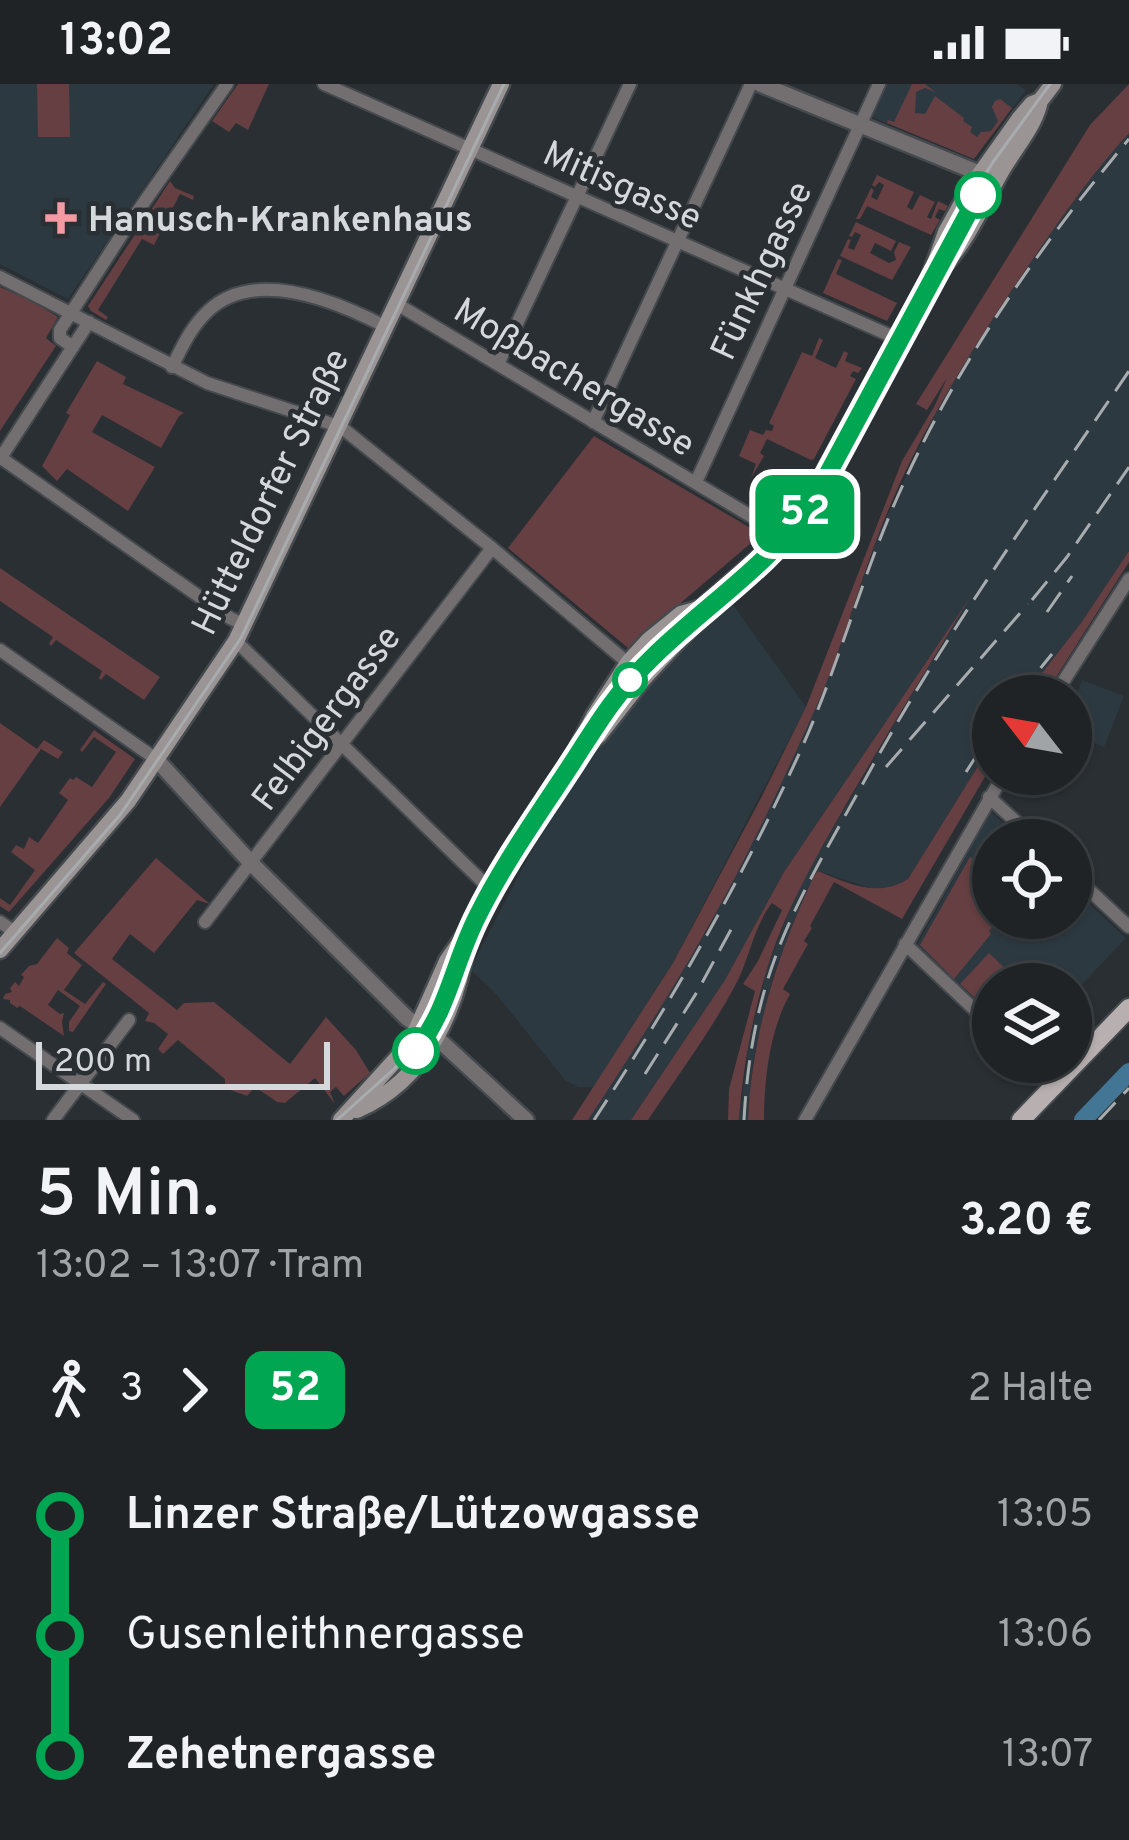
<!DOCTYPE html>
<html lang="de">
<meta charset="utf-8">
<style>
body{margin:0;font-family:Overpass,sans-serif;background:#2c2f32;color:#f1f3f6;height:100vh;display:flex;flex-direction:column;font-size:45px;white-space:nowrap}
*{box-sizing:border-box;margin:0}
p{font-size:39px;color:#a1a4a7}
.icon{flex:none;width:66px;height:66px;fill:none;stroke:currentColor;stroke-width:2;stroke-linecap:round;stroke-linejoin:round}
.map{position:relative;height:1036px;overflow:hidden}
.panel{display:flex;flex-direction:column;background:#1f2326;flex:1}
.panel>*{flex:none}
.badge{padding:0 24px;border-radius:18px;font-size:42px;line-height:78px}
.needle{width:78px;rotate:301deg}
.fabs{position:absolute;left:972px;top:591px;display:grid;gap:24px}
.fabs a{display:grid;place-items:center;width:120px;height:120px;border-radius:50%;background:#1f2326;box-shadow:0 3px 9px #0004,0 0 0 3px #3c4043;font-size:60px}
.scale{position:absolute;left:36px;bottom:30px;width:294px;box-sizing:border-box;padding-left:12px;border:6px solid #d5d9db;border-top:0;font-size:33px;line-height:42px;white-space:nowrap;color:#d5d9db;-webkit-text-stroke:9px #292f33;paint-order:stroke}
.map>.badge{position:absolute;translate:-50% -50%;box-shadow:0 0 0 6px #fff}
.legs{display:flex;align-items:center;gap:18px;height:132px;padding:0 36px;font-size:39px}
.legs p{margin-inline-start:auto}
.summary{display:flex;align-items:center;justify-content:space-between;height:204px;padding:0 36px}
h1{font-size:66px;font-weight:600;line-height:90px}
ul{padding:0 36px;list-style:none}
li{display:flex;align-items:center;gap:42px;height:120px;font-size:45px}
li i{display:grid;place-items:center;width:18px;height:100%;margin:0 15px;background:currentColor}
li i::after{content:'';width:30px;height:30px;margin:-15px;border:9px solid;border-radius:50%;background:#1f2326}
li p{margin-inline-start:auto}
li:first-child i{background:linear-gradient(#0000 50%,currentColor 0)}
li:last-child i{background:linear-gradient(currentColor 50%,#0000 0)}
.status{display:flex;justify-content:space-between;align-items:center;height:84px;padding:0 60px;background:#1f2326;direction:ltr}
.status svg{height:33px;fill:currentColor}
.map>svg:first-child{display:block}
.built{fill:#2d3941}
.green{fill:#653f42}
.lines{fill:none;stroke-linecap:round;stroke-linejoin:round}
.river{stroke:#437694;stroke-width:18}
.minor-casing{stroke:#454a4e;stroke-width:16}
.tertiary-casing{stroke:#454a4e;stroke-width:20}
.secondary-casing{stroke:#454a4e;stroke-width:21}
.primary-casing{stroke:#454a4e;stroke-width:22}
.minor{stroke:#736f70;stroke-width:12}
.tertiary{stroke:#736f70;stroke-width:15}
.secondary{stroke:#9a9494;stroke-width:16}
.primary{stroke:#b8b0b0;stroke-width:18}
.tram{stroke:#a8acaf;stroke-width:3}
.rail{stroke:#a8acaf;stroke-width:3;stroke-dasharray:24 12;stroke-linecap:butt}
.line-1-casing{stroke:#fff;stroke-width:27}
.line-1{stroke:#00a651;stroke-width:18}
.stop-1-dot{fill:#fff;stroke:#00a651;stroke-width:6}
.poi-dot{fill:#f49aa2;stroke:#292f33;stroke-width:4.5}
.labels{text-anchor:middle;stroke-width:9;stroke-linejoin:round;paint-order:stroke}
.street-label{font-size:36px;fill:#d5d9db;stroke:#292f33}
.poi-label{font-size:36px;font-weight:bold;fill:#d5d9db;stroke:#292f33;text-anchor:start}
</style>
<div class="status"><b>13:02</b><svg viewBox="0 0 49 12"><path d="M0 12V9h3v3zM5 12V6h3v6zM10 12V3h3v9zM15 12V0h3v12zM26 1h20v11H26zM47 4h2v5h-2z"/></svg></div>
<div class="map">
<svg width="1129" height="1036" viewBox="0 0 1129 1036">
<rect width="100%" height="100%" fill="#292f33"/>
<path class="built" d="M 0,0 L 214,0 L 68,215 L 0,180 Z
M 887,0 L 1017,0 L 1026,6 L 974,75 L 874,34 L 873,29 Z
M 1129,49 L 1129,467 L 1081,539 L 1024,612 L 993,612 L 993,658 L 908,795 L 886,806 L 876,806 L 818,787 L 795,834 L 772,896 L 753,977 L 748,1036 L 739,1036 L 750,953 L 768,882 L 791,823 L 811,782 L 953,539 L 784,788 L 725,896 L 631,1036 L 588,1036 L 707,846 L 770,721 L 835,576 L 879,449 L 934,332 L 965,276 L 1053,145 L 1104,77 Z
M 733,521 L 806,623 L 673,879 L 594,1003 L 578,1003 L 565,996 L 497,911 L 470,885 L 531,768 L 602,653 L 655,584 Z
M 1082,596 L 1124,612 L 1104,663 L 1071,650 L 1071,626 Z
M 991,728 L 1021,756 L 993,756 L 993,834 L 1071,834 L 1071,803 L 1126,854 L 1071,912 L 1071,900 L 993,900 L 993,931 L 917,861 Z"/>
<path class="green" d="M 37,0 L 69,0 L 70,53 L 38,53 Z
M 238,0 L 269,0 L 248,46 L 236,39 L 229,48 L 212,37 Z
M 912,0 L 925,0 L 935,8 L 925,4 L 916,8 L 915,29 L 925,30 L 935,12 L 964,34 L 963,37 L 972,43 L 970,48 L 977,53 L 981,48 L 991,47 L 998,37 L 992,23 L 995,17 L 1000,15 L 1012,24 L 974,75 L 887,39 L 888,36 L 894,38 Z
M 1129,0 L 1129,49 C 1088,94 1054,144 1020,194 C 965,275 914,358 879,449 C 857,506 842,565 817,621 C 782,699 746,777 704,850 C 668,914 628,975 588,1036 L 572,1036 L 673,879 L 761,714 L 806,623 L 902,377 L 935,321 L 947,294 L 927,326 L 916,320 L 1090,41 Z
M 877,91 L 914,108 L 907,123 L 912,126 L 920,111 L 935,118 L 927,133 L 931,135 L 938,117 L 948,122 L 945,127 L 939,125 L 935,133 L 940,136 L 931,151 L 867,122 L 860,135 L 856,135 L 871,104 L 874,106 L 871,113 L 877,116 L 884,101 L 879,98 L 875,103 L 872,101 Z
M 170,97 L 175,104 L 194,112 L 193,116 L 180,110 L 154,161 L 142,155 L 98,226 L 108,233 L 106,236 L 91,227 L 88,222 Z
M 856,138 L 896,157 L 891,167 L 875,159 L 870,169 L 889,179 L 896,176 L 894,168 L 899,158 L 911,163 L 892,196 L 840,172 L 848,155 L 851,156 L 848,164 L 854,166 L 861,151 L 855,148 L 852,153 L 849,152 Z
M 838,175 L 842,176 L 836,190 L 897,219 L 887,237 L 823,209 Z
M 0,203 L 30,216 L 58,233 L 46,254 L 56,262 L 0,347 Z
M 819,254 L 823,256 L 815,274 L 836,284 L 844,267 L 848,269 L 845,277 L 862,284 L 858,289 L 853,287 L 850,292 L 856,295 L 814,375 L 811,376 L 767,355 L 760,369 L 764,372 L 751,394 L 756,380 L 739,372 L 750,346 L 763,351 L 766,346 L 772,347 L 774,342 L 769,339 L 802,268 L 812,272 Z
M 97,277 L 126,293 L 123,300 L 184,329 L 179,332 L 161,364 L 102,331 L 92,348 L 155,383 L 128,427 L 67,385 L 57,397 L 42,382 L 70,331 L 66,329 Z
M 594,352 L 759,449 L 758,453 L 628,564 L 508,464 Z
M 1129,467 L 1129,478 L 1044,612 L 1024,612 L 1081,539 Z
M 0,484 L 160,593 L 144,616 L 106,590 L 101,596 L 99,594 L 102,587 L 56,556 L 51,562 L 49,560 L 53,553 L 0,517 Z
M 971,512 C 930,580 888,648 848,717 C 818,770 786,824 768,882 C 752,932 743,984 739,1036 L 728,1036 L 729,1005 L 755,907 L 743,900 L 758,877 L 782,826 L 772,819 C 754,842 750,872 737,898 C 712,946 678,991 648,1036 L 631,1036 L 725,896 L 784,788 Z
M 0,639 L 37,665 L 44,656 L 63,668 L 58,675 L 41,665 L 0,723 Z
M 94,646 L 135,675 L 109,714 L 9,828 L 0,822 L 0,814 L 10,821 L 35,786 L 11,768 L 16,761 L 24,765 L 29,753 L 38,759 L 68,716 L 59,709 L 70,694 L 73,696 L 76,693 L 92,703 L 116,668 L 94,653 L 82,668 L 80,666 Z
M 993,658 L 993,679 L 902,835 L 834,798 L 810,842 L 812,844 L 804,857 L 808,860 L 783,905 L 790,910 C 770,946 764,994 764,1036 L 748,1036 C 752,950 777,870 814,792 L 818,787 C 849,800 878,814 908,795 Z
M 981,762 L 993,774 L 993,834 L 1001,834 L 989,847 L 991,850 L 954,895 L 920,861 L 970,773 L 974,775 Z
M 156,774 L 210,820 L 197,816 L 154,869 L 130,850 L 112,875 L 177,926 L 184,919 L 214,918 L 290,980 L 326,933 L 356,966 L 370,989 L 344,1012 L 336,1003 L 330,1008 L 335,1020 L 315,994 L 285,1019 L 277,1018 L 255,1003 L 247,1012 L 225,1004 L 225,995 L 178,956 L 163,970 L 158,965 L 168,950 L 154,939 L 145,937 L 149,929 L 74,869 Z
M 57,854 L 69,864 L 67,869 L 82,881 L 64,906 L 85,920 L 103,898 L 106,900 L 73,948 L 69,947 L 69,938 L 80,922 L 58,906 L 48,921 L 60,930 L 64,929 L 62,938 L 64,952 L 20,922 L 17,924 L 10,919 L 10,916 L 3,915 L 5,910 L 12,908 L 10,904 L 15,898 L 19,902 L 24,893 L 21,891 L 29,882 L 37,880 Z
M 989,869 L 1015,894 L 1030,880 L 1043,900 L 993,900 L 993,931 L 960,900 Z"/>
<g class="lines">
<path class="river" d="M 1083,1036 L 1129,988"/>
<g class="minor-casing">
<path id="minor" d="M 324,0 L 898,255
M 0,193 L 207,299 L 341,343 L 492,464 L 628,579 L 642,596
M 397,220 L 784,452
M 73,263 L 60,254 L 60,246 L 126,144 L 227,0
M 498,280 L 630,0
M 172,283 C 182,263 191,243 208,227 C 255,183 338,218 386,243
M 593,338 L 751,0
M 1,374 L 230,534 L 245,541
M 0,375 L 89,238
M 696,398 L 879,0
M 236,557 L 489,804
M 0,566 L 156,675
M 1054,612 L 1129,495
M 989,713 L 1036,756
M 1071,789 L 1129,843
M 0,838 L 16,849
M 205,838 L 492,464
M 905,860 L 993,943
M 0,944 L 133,1036
M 1031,978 L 1055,1000
M 53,1036 L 129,936
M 805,1036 L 1004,690"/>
</g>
<g class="tertiary-casing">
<path id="tertiary" d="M 760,0 L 991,94
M 156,675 L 251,779 L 407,934 L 437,954 L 526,1036"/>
</g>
<g class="secondary-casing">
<path id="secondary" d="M 929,195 C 964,167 980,124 1002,86 C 1014,65 1033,44 1039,21
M 575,670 L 599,651 L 642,596 L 691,543 L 702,524 L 784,452 L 804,426 L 929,196 L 946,148 L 971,103 L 1020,34 L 1032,20 L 1040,17 L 1053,0
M 0,866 L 128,717 L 236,557 L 501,0
M 357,1026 C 426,996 458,926 467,854
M 341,1036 L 410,960 L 447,877 L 467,848 L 502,782 L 575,670 L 594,632 L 628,579 L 649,556 L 681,530 L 702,524"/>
</g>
<g class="primary-casing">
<path id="primary" d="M 1021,1036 L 1129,924"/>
</g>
<use href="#minor" class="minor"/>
<use href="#tertiary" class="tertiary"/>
<use href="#secondary" class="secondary"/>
<use href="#primary" class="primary"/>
<path class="tram" d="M 0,869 L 120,731 L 241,554 L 504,0
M 337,1036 L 395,984 L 426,947 L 444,910 L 466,845 L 487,803 L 620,601 L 661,556 L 772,461 L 805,422 L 966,122 L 993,78 L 1050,0"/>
<path class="rail" d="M 1032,516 L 1067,473 L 1129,383
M 1047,528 L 1072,492
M 1018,612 L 1052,570
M 886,683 L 1028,520
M 966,688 L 993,646
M 645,990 L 697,908 L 734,840
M 594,1036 C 671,918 741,798 799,670 C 837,587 860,498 897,414 C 954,284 1038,164 1129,55
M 744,1036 C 747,978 757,920 778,866 C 800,809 832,756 861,703 C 940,557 1036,424 1129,287
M 1099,1036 L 1129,1004"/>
</g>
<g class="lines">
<g class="line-1-casing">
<path id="line-1" d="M 416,967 C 450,921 453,881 477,833 C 500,786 530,743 559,699 C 576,674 592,647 610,622 C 666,544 756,499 811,421 L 978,111"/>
</g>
<use href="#line-1" class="line-1"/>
</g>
<g class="stop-1-dot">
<circle cx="978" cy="111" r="21"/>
<circle cx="630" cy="596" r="15"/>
<circle cx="416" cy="967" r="21"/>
</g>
<path class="poi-dot" d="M55 116h12v12h12v12h-12v12h-12v-12h-12v-12h12z"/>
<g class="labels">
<g class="street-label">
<text transform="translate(623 100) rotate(24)" y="13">Mitisgasse</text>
<text transform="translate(760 186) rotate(-65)" y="13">Fünkhgasse</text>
<text transform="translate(575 292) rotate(31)" y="13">Moßbachergasse</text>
<text transform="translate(269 407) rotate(-64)" y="13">Hütteldorfer Straße</text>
<text transform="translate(325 633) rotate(-53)" y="13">Felbigergasse</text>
</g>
<g class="poi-label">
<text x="88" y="147">Hanusch-Krankenhaus</text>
</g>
</g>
</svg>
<div class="fabs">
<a><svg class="needle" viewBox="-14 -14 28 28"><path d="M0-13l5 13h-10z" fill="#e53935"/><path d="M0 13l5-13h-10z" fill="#a1a4a7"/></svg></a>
<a><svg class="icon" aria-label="locate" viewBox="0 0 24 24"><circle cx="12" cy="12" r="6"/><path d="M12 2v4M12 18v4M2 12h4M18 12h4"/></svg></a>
<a><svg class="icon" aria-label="layers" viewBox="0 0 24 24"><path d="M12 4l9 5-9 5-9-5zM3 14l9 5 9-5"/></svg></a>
</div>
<div class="scale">200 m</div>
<b class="badge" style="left:805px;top:430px;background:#00a651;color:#fff">52</b>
</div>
<section class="panel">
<div class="summary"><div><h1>5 Min.</h1><p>13:02 – 13:07 · Tram</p></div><b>3.20 €</b></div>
<div class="legs"><svg class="icon" aria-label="walk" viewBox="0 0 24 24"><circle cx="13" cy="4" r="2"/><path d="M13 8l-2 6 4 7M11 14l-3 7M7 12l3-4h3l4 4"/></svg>3<svg class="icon" aria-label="forward" viewBox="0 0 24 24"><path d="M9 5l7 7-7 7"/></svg><b class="badge" style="background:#00a651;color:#fff">52</b><p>2 Halte</p></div>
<ul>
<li><i style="color:#00a651"></i><b>Linzer Straße/Lützowgasse</b><p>13:05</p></li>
<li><i style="color:#00a651"></i><span>Gusenleithnergasse</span><p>13:06</p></li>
<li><i style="color:#00a651"></i><b>Zehetnergasse</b><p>13:07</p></li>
</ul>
</section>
